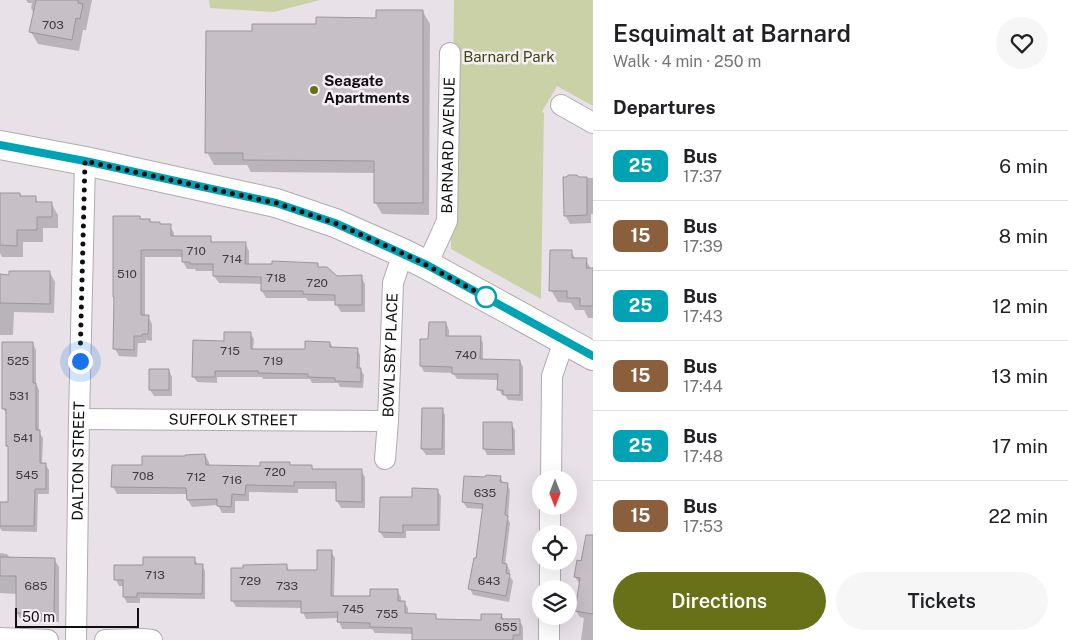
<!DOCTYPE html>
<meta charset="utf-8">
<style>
body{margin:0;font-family:"Public Sans",sans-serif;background:#f6f6f6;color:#202124;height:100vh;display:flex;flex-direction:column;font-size:19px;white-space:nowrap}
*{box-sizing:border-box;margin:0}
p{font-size:16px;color:#757577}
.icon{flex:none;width:28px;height:28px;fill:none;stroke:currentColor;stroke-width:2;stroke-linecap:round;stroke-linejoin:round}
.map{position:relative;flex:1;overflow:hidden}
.details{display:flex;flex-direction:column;background:#fff;width:475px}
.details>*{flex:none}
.badge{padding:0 10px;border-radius:8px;font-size:18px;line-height:32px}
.needle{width:32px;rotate:180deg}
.controls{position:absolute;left:532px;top:470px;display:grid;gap:10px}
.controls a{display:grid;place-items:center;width:45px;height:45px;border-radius:50%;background:#fff;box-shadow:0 5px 20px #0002;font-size:25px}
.scale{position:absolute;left:15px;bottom:12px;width:124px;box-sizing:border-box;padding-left:5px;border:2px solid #100e10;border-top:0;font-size:14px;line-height:18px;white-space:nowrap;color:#100e10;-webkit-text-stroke:4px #f5eff5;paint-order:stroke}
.you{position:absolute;width:25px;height:25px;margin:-12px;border:4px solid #fff;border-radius:50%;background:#1a73e8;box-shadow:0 0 0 8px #1a73e833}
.map>.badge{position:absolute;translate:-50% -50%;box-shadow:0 0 0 2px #fff}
h2{padding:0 20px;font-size:19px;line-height:45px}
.round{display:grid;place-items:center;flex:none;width:52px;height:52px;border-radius:26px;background:#f6f6f6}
.head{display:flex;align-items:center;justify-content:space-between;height:85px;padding:0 20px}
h1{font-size:24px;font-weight:600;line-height:38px}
.action{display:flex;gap:10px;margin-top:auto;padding:10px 20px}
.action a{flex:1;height:58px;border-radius:30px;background:#687118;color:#fff;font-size:20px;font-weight:600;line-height:58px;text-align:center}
.action a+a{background:#f6f6f6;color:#202124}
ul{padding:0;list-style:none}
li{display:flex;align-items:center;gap:15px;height:70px;padding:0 20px;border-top:1px solid #e0e0e0}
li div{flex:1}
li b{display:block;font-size:19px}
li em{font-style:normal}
li .badge{min-width:55px;font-weight:700;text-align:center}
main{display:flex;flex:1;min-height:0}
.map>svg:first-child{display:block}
.green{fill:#cad1a7}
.shadow{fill:#0003}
.building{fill:#c6c0c6;stroke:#9c969c}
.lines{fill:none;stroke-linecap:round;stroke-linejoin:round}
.minor-casing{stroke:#b0abb0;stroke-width:22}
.secondary-casing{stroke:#b0abb0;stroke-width:30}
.minor{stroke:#fff;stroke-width:20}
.secondary{stroke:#fff;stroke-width:28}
.line-casing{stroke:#fff;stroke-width:11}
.line{stroke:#00a3b4;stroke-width:8}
.walk{stroke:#100e10;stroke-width:5;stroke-dasharray:0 9}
.poi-dot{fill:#687118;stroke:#f5eff5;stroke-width:2}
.stop-dot{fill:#fff;stroke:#00a3b4;stroke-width:2.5}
.labels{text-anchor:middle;stroke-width:5;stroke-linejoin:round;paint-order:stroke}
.number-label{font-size:12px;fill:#3e3a3e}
.park-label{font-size:15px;fill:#414713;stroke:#f5eff5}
.poi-label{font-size:15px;font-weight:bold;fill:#100e10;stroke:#f5eff5;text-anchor:start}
.street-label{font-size:15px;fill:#100e10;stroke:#f5eff5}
</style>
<main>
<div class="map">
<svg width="593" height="640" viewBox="0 0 593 640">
<rect width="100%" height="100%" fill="#e8e2e8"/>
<path class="green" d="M 209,0 L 320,0 L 274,12 L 210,8 Z
M 454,0 L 593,0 L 593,106 L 557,86 L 542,112 L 544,113 L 541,299 L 451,249 Z"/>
<path class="shadow" d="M 26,0 L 92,0 L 86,30 L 83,30 L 79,51 L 38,44 L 31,32 L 34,14 L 31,8 L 32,3 L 28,3 Z
M 423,12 L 430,24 L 429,215 L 382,214 L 375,202 L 375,173 L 251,172 L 247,165 L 214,165 L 207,152 L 253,32 L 377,19 Z
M 579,178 L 593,178 L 593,214 L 591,214 L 591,223 L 570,224 L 565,215 Z
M 0,194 L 20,194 L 21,197 L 35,197 L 38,203 L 51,203 L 58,215 L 58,228 L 43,228 L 43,242 L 23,242 L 23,257 L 2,257 L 0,253 Z
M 139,217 L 141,220 L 149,220 L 151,223 L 161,226 L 170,226 L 174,233 L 174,238 L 210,238 L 213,243 L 245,243 L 249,251 L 249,265 L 317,265 L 319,268 L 336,277 L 361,277 L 365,284 L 365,312 L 341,312 L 336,304 L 336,301 L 308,301 L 306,298 L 266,298 L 262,291 L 262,284 L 219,283 L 214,276 L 214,271 L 196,271 L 195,269 L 187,269 L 183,262 L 183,257 L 145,257 L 145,316 L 148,316 L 152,324 L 152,341 L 146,340 L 146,343 L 138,343 L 137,357 L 119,356 L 115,349 Z
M 571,252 L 576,259 L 586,260 L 591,269 L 593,269 L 593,318 L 588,318 L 584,310 L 575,310 L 571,303 L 558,302 L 551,290 Z
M 50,273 L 55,282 L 54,313 L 14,312 L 13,335 L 0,335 L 0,276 Z
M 446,323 L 449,330 L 449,337 L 480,337 L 483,343 L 483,360 L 520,361 L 523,367 L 523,401 L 508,400 L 505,395 L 502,395 L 499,389 L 499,380 L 457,379 L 453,373 L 424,372 L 421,366 L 421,340 L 430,340 Z
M 250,333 L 254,339 L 253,350 L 306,350 L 330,343 L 333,348 L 357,349 L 360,355 L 360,369 L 364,375 L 363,388 L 340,387 L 338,383 L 312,383 L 310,379 L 263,379 L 262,377 L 217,377 L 217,383 L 197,382 L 193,376 L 225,343 Z
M 33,344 L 36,350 L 36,384 L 39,390 L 39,432 L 43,438 L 42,464 L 45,464 L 49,470 L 49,494 L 38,494 L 37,532 L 2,531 L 0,528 L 0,503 L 9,503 L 9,449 L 7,446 L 7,415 L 3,408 Z
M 169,370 L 172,377 L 172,396 L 154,396 L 150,390 Z
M 442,409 L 445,415 L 445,455 L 426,455 L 422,449 Z
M 484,423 L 511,424 L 515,430 L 515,455 L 487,455 L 484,449 Z
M 205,455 L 209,462 L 209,466 L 261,467 L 311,466 L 314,470 L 361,471 L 365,477 L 365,508 L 341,508 L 337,501 L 337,489 L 298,489 L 298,493 L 249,492 L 249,501 L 235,501 L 235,513 L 222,513 L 218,505 L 192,507 L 188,500 L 188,494 L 117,494 L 113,487 L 143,466 Z
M 465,477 L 500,477 L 504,484 L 507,484 L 510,490 L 508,519 L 510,523 L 505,565 L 507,565 L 510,571 L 509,575 L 513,581 L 509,602 L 473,595 L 470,589 L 477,560 L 483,509 L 467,508 L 463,502 Z
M 437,490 L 441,496 L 440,531 L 406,531 L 406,538 L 384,538 L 380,532 L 413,499 Z
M 331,552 L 335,558 L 334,597 L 371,597 L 397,591 L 401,597 L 401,602 L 404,602 L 408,608 L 408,615 L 435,615 L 438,621 L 482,622 L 502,616 L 504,620 L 519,620 L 523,627 L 523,640 L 414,640 L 414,634 L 375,633 L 372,629 L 342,629 L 339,622 L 339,618 L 306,619 L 303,612 L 303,608 L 236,607 L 232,600 L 286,565 L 290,572 L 318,572 Z
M 0,553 L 7,554 L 10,558 L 54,559 L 59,567 L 59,622 L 22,621 L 17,613 L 17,594 L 0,593 Z
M 194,558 L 198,565 L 202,565 L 205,571 L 205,599 L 140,598 L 140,603 L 127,603 L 124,597 L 124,586 L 119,586 L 116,580 L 144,567 Z
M 593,561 L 593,640 L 581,640 L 584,618 L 580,617 L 576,611 L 581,583 L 579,583 L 575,577 Z"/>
<path class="building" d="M 36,0 L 78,0 L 78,3 L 83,4 L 80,19 L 76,18 L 72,40 L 29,32 Z
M 376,10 L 423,10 L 423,203 L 374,203 L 374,161 L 243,160 L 243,153 L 205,153 L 206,31 L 252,31 L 252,24 L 316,24 L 316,17 L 376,18 Z
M 568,175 L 577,175 L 579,177 L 587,177 L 587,215 L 564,216 L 563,177 L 567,177 Z
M 0,193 L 20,193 L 20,196 L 36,196 L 36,202 L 52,202 L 52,217 L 37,217 L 37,230 L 17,230 L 17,246 L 0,245 Z
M 113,216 L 140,216 L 140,219 L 150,219 L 150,222 L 160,222 L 160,224 L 171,224 L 171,236 L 211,236 L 211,242 L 246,242 L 245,264 L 272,264 L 272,261 L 318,263 L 318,267 L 327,267 L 337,276 L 362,275 L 362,305 L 335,305 L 335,295 L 303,294 L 303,291 L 261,291 L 261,277 L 213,276 L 213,264 L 190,264 L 190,262 L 182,262 L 182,250 L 141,250 L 141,315 L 149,315 L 148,334 L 142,334 L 142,336 L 134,336 L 134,350 L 113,349 L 114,297 L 113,297 Z
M 550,250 L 572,250 L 572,258 L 587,258 L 586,268 L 593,268 L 593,306 L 580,306 L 580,298 L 567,298 L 567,291 L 549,291 Z
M 9,271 L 50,271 L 50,304 L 0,303 L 0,274 L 9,275 Z
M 429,322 L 446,322 L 446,336 L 481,336 L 480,359 L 520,360 L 520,395 L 503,395 L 503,390 L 497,390 L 498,374 L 452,374 L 452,367 L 420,366 L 420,339 L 428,339 Z
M 224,332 L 251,332 L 251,349 L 305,349 L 305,341 L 330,342 L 330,347 L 358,348 L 357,368 L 361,368 L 361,382 L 335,381 L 335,378 L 308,377 L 308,374 L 258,373 L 258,371 L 215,371 L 215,377 L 192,377 L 193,340 L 224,341 Z
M 2,342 L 33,342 L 33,383 L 36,383 L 36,430 L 40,430 L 40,463 L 46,463 L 46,489 L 35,489 L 34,526 L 0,526 L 0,502 L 8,502 L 8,446 L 6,446 L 6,409 L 2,409 Z
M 149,369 L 169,369 L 169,390 L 149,390 Z
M 422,408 L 443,408 L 442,449 L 421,449 Z
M 483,422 L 512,422 L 513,450 L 483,449 Z
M 205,454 L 206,465 L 260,466 L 260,462 L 290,462 L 290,465 L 312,465 L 312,469 L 362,469 L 362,502 L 336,501 L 336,482 L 294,482 L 294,486 L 246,485 L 245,495 L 232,494 L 231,507 L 217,506 L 217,499 L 187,500 L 186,488 L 111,487 L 112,465 L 142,465 L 142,456 L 185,456 L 185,455 Z
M 486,475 L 501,476 L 500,482 L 508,483 L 505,515 L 508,516 L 502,563 L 507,564 L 506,573 L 510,574 L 506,596 L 468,589 L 474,558 L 476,558 L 483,504 L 462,502 L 464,476 L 485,477 Z
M 412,488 L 438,489 L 438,525 L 403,525 L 403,533 L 379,532 L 380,497 L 412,497 Z
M 586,535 L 593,535 L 593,614 L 575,611 L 580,578 L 574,577 L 577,560 L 581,561 Z
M 317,550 L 332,550 L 331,596 L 370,596 L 370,589 L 398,589 L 398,601 L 405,601 L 405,613 L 436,614 L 436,619 L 481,620 L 481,614 L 502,614 L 501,619 L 520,619 L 520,635 L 513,635 L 513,640 L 412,640 L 412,628 L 370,627 L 370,623 L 337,622 L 338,612 L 301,613 L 301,601 L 231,601 L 231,568 L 243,568 L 243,565 L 287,564 L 287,570 L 317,570 Z
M 0,557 L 55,558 L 54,614 L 16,613 L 16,576 L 0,576 Z
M 143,557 L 195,557 L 195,564 L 203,564 L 202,594 L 137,593 L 137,597 L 123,597 L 123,580 L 114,580 L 114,565 L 143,565 Z"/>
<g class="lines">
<g class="minor-casing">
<g id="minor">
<path d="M 561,105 L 593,123"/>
<path id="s1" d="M 427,265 L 447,221 L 450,53"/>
<path id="s2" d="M 79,419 L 388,421"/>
<path id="s3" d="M 385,459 L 388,421 L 393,283 L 403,253"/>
<path d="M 551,479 L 552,376 L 564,341"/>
<path d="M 550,534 L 550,506"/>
<path d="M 550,589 L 550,561"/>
<path d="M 0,638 L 48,640"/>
<path id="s4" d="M 76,640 L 79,419 L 85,161"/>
<path d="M 105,640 L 143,639 L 152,640"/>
<path d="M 549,640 L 549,616"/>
</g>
</g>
<g class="secondary-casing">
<path id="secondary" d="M 0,145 L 85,161 L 276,203 L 335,223 L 403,253 L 427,265 L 593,356"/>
</g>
<use href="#minor" class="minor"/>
<use href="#secondary" class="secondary"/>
</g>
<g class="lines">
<g class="line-casing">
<path id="line" d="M 0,145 L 85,161 L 276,203 L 335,223 L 427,265 L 593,356"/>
</g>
<use href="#line" class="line"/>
<path class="walk" d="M 80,361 L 85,161 L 276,203 L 335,223 L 415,259 L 486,297"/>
</g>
<circle class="poi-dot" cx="314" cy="90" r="5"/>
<circle class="stop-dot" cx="486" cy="297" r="10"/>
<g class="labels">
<g class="number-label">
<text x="53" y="29">703</text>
<text x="196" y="255">710</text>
<text x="232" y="263">714</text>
<text x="127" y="278">510</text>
<text x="276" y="282">718</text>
<text x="317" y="287">720</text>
<text x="230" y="355">715</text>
<text x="466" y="359">740</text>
<text x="18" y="365">525</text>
<text x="273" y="365">719</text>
<text x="19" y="400">531</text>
<text x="23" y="442">541</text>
<text x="275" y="476">720</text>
<text x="27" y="479">545</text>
<text x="143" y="480">708</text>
<text x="196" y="481">712</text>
<text x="232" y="484">716</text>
<text x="485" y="497">635</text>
<text x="155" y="579">713</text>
<text x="250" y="585">729</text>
<text x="489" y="585">643</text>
<text x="36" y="590">685</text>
<text x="287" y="590">733</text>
<text x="353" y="613">745</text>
<text x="387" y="618">755</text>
<text x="506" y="631">655</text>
</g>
<g class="park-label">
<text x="509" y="62">Barnard Park</text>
</g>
<g class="poi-label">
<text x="324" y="86">Seagate<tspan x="324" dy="17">Apartments</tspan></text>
</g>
<g class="street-label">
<text dy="5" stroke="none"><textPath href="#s1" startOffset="124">BARNARD AVENUE</textPath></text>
<text dy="5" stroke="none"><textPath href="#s3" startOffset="104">BOWLSBY PLACE</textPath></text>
<text dy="5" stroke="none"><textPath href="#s2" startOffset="154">SUFFOLK STREET</textPath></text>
<text dy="5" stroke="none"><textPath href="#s4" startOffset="179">DALTON STREET</textPath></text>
</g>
</g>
</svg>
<div class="controls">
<a><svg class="needle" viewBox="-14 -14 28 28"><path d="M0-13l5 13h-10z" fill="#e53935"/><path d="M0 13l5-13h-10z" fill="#757577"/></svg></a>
<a><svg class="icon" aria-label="locate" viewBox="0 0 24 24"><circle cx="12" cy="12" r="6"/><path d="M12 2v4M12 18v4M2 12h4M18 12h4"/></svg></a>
<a><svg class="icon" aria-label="layers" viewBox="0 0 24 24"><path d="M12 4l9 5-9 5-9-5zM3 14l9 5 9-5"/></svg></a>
</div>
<div class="scale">50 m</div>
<div class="you" style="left:80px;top:361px"></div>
</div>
<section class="details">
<div class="head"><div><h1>Esquimalt at Barnard</h1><p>Walk · 4 min · 250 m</p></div><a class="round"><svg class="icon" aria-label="heart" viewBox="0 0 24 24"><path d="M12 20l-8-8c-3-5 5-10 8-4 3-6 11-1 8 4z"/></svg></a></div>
<h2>Departures</h2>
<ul>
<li><span class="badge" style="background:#00a3b4;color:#fff">25</span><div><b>Bus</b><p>17:37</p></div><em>6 min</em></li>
<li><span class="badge" style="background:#8b5e3c;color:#fff">15</span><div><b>Bus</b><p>17:39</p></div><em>8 min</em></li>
<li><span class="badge" style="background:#00a3b4;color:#fff">25</span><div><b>Bus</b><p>17:43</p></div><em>12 min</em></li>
<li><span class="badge" style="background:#8b5e3c;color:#fff">15</span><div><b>Bus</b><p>17:44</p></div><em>13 min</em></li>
<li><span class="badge" style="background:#00a3b4;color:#fff">25</span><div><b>Bus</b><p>17:48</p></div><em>17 min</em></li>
<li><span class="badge" style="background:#8b5e3c;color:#fff">15</span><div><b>Bus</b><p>17:53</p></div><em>22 min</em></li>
</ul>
<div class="action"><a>Directions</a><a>Tickets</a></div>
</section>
</main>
